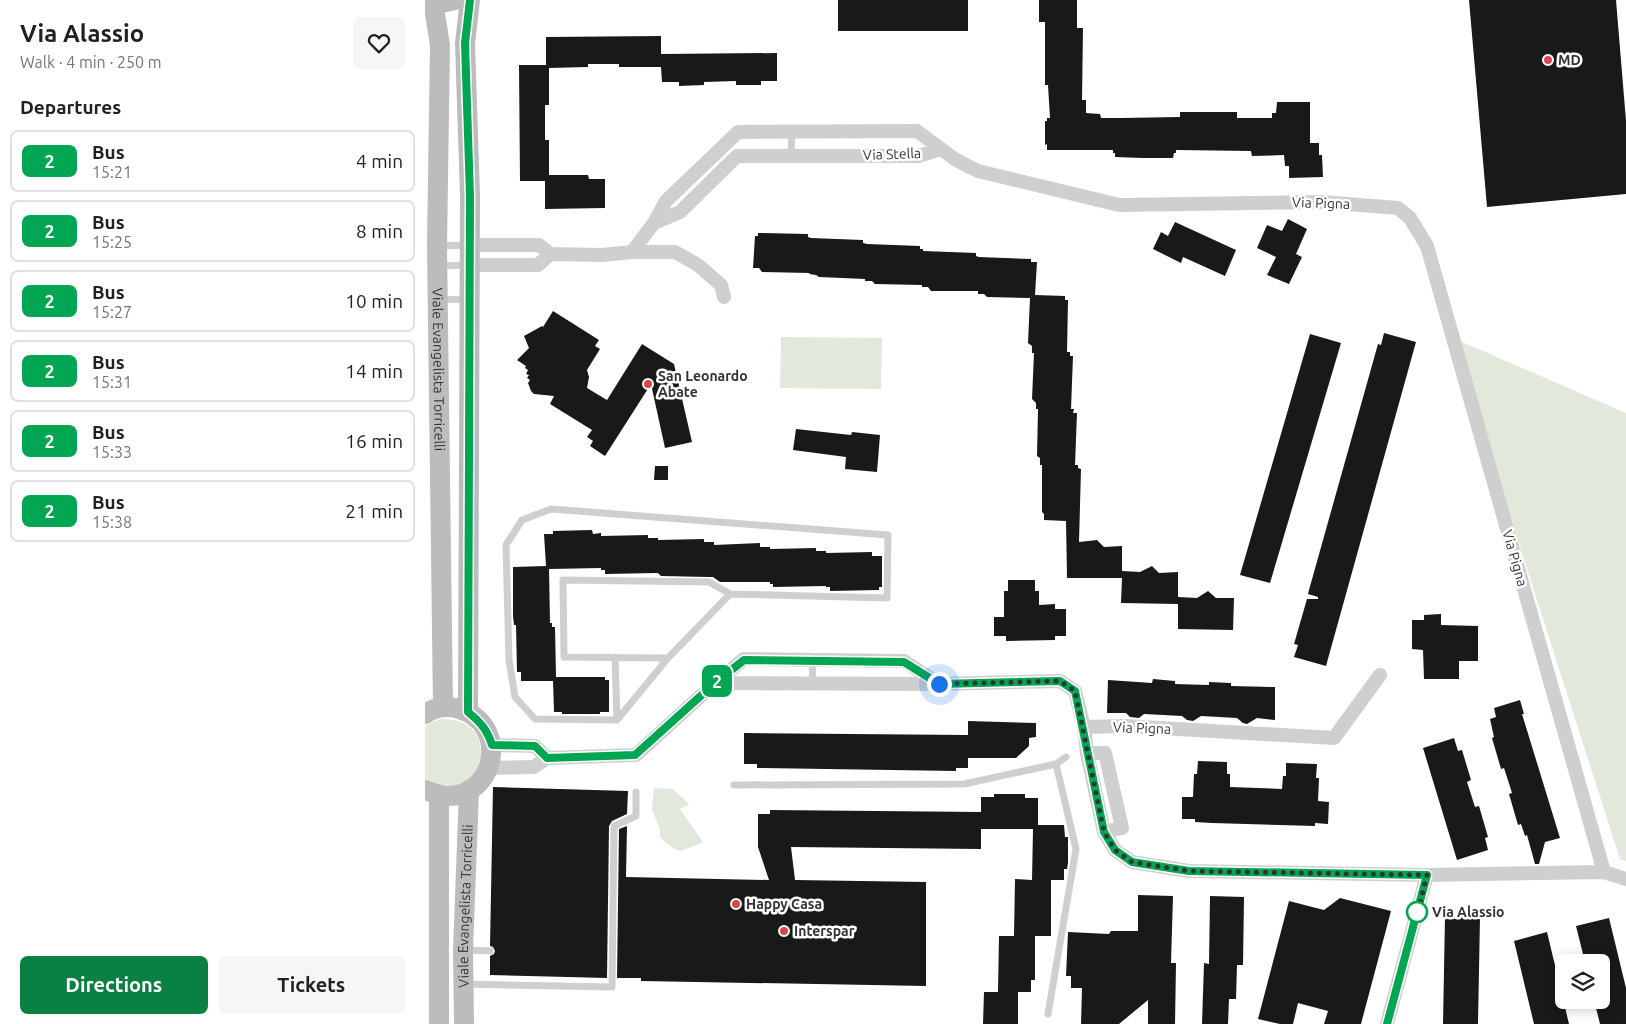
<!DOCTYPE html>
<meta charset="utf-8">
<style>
body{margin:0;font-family:Ubuntu,sans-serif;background:#f6f6f6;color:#202124;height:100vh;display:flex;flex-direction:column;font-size:19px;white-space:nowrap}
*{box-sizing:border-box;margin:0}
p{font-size:16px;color:#757577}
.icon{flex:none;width:28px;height:28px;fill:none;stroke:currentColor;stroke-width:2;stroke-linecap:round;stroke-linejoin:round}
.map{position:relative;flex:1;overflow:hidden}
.details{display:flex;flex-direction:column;background:#fff;width:425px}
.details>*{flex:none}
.badge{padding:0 10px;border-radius:8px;font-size:18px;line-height:32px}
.fabs{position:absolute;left:1130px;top:954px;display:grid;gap:10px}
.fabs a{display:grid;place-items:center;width:55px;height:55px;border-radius:8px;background:#fff;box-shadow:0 2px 12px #0003;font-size:25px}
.you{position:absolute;width:25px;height:25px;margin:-12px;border:4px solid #fff;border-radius:50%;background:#1a73e8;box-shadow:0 0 0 8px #1a73e833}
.map>.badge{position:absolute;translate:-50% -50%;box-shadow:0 0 0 2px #fff}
h2{padding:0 20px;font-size:19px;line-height:45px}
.round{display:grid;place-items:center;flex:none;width:52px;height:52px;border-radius:8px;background:#f6f6f6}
.head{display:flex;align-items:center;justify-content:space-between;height:85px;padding:0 20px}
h1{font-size:24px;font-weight:700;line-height:38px}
.primary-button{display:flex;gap:10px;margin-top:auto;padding:10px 20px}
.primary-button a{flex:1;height:58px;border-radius:8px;background:#0b8043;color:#fff;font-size:20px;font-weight:700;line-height:58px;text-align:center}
.primary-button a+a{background:#f6f6f6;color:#202124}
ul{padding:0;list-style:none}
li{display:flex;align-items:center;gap:15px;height:62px;margin:0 10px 8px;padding:0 10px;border:2px solid #e0e0e0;border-radius:8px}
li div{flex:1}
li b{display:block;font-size:19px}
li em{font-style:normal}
li .badge{min-width:55px;font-weight:700;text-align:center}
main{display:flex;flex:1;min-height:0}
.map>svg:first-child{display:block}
.green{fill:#e2e8dc}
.building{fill:#191919}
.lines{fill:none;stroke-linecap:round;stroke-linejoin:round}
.lane{stroke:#cfcfcf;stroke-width:7}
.street{stroke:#cfcfcf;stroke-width:14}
.secondary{stroke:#bcbcbc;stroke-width:20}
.line-casing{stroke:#fff;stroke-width:11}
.line{stroke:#00a651;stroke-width:8}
.walk{stroke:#323232;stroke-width:5;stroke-dasharray:0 9}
.poi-dot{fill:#d54852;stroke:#fff;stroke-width:2}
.stop-dot{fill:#fff;stroke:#00a651;stroke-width:2.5}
.labels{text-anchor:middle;stroke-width:5;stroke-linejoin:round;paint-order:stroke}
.poi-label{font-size:14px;font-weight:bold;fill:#323232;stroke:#fff;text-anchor:start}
.street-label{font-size:14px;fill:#323232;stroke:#fff}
.stop-label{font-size:14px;font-weight:bold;fill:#323232;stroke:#fff;text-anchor:start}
</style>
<main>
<section class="details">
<div class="head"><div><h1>Via Alassio</h1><p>Walk · 4 min · 250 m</p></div><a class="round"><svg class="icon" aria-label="heart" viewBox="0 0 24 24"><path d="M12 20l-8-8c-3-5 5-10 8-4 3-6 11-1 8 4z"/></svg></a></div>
<h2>Departures</h2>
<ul>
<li><span class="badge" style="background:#00a651;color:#fff">2</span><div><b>Bus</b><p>15:21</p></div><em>4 min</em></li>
<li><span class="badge" style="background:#00a651;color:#fff">2</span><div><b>Bus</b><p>15:25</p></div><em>8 min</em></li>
<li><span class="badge" style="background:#00a651;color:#fff">2</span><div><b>Bus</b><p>15:27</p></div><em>10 min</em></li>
<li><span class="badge" style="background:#00a651;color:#fff">2</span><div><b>Bus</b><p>15:31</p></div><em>14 min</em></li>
<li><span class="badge" style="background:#00a651;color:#fff">2</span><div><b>Bus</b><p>15:33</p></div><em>16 min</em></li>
<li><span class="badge" style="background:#00a651;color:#fff">2</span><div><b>Bus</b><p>15:38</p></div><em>21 min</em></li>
</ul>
<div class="primary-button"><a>Directions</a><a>Tickets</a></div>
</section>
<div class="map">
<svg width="1201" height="1024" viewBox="0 0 1201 1024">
<rect width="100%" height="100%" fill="#fff"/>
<path class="green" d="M 356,337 L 457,338 L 456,389 L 355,388 Z
M 1028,338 L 1201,413 L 1201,861 L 1195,859 Z
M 15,719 C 88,718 50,817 0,779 L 0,727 L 4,724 Z
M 229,788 L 248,789 L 264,804 L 255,809 L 278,842 L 256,851 L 249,849 L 239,841 L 235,837 L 235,829 L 227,809 Z"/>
<path class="building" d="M 413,0 L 543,0 L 543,31 L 413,31 Z
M 614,0 L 652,0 L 652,28 L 658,28 L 657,100 L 661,100 L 661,113 L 675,114 L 676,118 L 696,118 L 755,117 L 755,112 L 812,112 L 812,118 L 847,118 L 847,113 L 851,113 L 852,102 L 885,102 L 885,143 L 894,143 L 894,155 L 897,155 L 898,177 L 864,178 L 864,166 L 860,166 L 859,155 L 827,156 L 826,151 L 751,150 L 751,153 L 749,153 L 748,158 L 718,158 L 690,157 L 690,153 L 688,153 L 688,150 L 622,150 L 622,144 L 620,145 L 620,121 L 622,121 L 622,118 L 625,118 L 623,85 L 620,85 L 620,22 L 614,22 Z
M 1044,0 L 1191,0 L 1201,121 L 1201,194 L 1062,207 Z
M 236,36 L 236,54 L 352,53 L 352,81 L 336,81 L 336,85 L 311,85 L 311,81 L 279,82 L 279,85 L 254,86 L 254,82 L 237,82 L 236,67 L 194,67 L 194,64 L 163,64 L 163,67 L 124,68 L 124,105 L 120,105 L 120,140 L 124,140 L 124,175 L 163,175 L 164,179 L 180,179 L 180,208 L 120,209 L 120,181 L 95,181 L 94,65 L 121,65 L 121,37 Z
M 863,219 L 882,229 L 871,254 L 877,257 L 864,284 L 842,275 L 851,257 L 832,248 L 842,225 L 857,231 Z
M 750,222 L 811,250 L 800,276 L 758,257 L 756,263 L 728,249 L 736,232 L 743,236 Z
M 333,233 L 383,234 L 383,237 L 386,238 L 438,240 L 438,243 L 442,244 L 495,246 L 495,249 L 498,249 L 498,251 L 551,253 L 551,256 L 554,257 L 606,259 L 606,262 L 612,262 L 610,295 L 640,296 L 640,300 L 643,300 L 642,352 L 645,352 L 645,356 L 648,356 L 646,409 L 649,409 L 648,413 L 652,413 L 650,465 L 653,465 L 653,468 L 656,469 L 654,542 L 672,540 L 679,547 L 697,546 L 697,574 L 697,571 L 715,572 L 727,566 L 734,573 L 753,572 L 753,604 L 696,603 L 697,578 L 642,578 L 641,521 L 619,520 L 619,514 L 617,512 L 617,465 L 615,465 L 615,458 L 612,456 L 613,409 L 611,409 L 611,403 L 607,399 L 609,353 L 607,353 L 607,346 L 603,343 L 605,298 L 562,297 L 559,294 L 553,294 L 553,291 L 506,291 L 503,287 L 497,287 L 497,285 L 450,284 L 447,281 L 440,281 L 440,279 L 394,277 L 391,275 L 384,274 L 385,273 L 337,272 L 334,268 L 328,268 L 330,236 L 333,236 Z
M 128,311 L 174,340 L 170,346 L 175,349 L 162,370 L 164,377 L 162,388 L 182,400 L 217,344 L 249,364 L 267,442 L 240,448 L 226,384 L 180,456 L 165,446 L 168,441 L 162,437 L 167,430 L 125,404 L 129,396 L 109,394 L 106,391 L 103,383 L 105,380 L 102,378 L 104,375 L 101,374 L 103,370 L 100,368 L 101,366 L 92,360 L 104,348 L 99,336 L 117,326 L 118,327 Z
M 959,333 L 991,342 L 901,666 L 869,657 L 873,645 L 869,644 L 882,599 L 893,599 L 893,597 L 883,594 L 884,590 L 953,344 L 956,345 Z
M 885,334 L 916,343 L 845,583 L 815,575 Z
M 371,429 L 426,435 L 427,432 L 455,435 L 452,472 L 420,469 L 421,457 L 368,450 Z
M 230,466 L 243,466 L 243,480 L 229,480 Z
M 167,530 L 168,534 L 176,533 L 176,536 L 223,535 L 223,538 L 233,538 L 233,540 L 279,539 L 279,542 L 289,542 L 289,545 L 335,543 L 335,547 L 345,547 L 345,549 L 391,548 L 391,551 L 401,551 L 401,553 L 447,552 L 447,556 L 457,556 L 457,587 L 454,587 L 454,590 L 405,591 L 405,587 L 401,587 L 401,586 L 348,587 L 348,584 L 345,584 L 345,582 L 295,582 L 288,577 L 284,577 L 236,576 L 233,573 L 180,574 L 180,570 L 176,570 L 176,568 L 124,569 L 125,623 L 127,623 L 127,627 L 130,627 L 131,677 L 180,677 L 180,680 L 184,680 L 184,712 L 175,712 L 175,714 L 137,714 L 137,712 L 129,712 L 128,681 L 96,681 L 96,672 L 92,672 L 91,625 L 89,625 L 88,616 L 88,567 L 121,566 L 119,534 L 128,534 L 128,531 Z
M 583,580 L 610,580 L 610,591 L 614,591 L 614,605 L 630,604 L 630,609 L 641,609 L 641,636 L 630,636 L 630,640 L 581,641 L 581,636 L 569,636 L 569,617 L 579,617 L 579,591 L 583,591 Z
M 783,591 L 791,598 L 809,598 L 808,630 L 753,629 L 753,597 L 772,598 Z
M 1016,614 L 1016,625 L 1053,626 L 1053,661 L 1034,661 L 1034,679 L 999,679 L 998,650 L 987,649 L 987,620 L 999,620 L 999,615 Z
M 728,679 L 750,681 L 750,684 L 784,685 L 784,682 L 806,683 L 806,686 L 850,687 L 850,720 L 832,718 L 822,724 L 818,723 L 812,718 L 776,716 L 768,721 L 762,720 L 757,716 L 719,714 L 714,718 L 705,717 L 701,713 L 682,713 L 683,680 L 727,683 Z
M 1095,700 L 1099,714 L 1097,714 L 1135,838 L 1120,842 L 1114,864 L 1110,864 L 1102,835 L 1100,836 L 1096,824 L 1093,825 L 1084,794 L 1087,793 L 1079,768 L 1076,769 L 1067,738 L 1069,737 L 1065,719 L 1071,717 L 1069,708 Z
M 543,721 L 611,723 L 611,737 L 604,738 L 604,746 L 591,758 L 543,758 L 543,768 L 531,768 L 531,771 L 332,768 L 332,764 L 319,764 L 319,733 L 543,735 Z
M 1029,738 L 1033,751 L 1037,750 L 1046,780 L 1042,782 L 1050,807 L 1054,806 L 1063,837 L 1060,838 L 1063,850 L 1032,860 L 998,748 Z
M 773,761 L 802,762 L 802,774 L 805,774 L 805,787 L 857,789 L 858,776 L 861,776 L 861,763 L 892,764 L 891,778 L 894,778 L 893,801 L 904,802 L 903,824 L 890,823 L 890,826 L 787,823 L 770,822 L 770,819 L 757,819 L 757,797 L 768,797 L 769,774 L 772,774 Z
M 68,787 L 203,791 L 202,814 L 187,821 L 184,826 L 182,978 L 65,975 L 65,956 L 69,954 L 70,951 L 68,947 L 65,946 Z
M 569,794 L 600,794 L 600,798 L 613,798 L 613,825 L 639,825 L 640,837 L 643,837 L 643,863 L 642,869 L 639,869 L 639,880 L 626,880 L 626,936 L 610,936 L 610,980 L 606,980 L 606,992 L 593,992 L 593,1024 L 558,1024 L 559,992 L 573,992 L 574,936 L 589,936 L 590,879 L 607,880 L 608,829 L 556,829 L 556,849 L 366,847 L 370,880 L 501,882 L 501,986 L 216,981 L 216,978 L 192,978 L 194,829 L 202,826 L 201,877 L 344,880 L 333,847 L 333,814 L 345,814 L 345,810 L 556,812 L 556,797 L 569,797 Z
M 713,895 L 748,896 L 746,963 L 751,963 L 750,1024 L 723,1024 L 723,1000 L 694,1024 L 656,1024 L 657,988 L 646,988 L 646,976 L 641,976 L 643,932 L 684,934 L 686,931 L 713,931 Z
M 785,896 L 819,897 L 818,965 L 812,965 L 811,999 L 804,999 L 803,1024 L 777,1024 L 779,963 L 784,964 Z
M 915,898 L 966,911 L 936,1024 L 899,1024 L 903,1011 L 873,1003 L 868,1024 L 855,1024 L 833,1019 L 864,901 L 899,910 Z
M 1020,916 L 1055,917 L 1053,1024 L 1018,1024 Z
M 1184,918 L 1201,988 L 1201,1024 L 1175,1024 L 1169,1000 L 1176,1000 L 1176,962 L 1160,962 L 1151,926 Z
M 1122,932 L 1144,1024 L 1109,1024 L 1089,941 Z"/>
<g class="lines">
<path class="lane" d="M 366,155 L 367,132
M 15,246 L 44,245
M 13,266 L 42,265
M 13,300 L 42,299
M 190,657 L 192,720
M 387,660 L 388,684
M 192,720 L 110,719 L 90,697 L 84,660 L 81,545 L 97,520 L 126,509 L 463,535 L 462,598 L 305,594 L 284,582 L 138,580 L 139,657 L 243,658 L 305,594
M 192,720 L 243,658
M 309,785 L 539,784 L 631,764 L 641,757
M 41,950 L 65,951
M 39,984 L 187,987 L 189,826 L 211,816 L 211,792
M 623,1014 L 651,849 L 631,764"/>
<path class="street" d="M 229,223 L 255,212 L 312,156 L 493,156 L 516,149
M 44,245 L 114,245 L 125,254 L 177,255 L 207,252 L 250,252 L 273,265 L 296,285 L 299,297
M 207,252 L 229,223 L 241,201 L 313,132 L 492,131 L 531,160 L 553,171 L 694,205 L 897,202 L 973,208 L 985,218 L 1002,246 L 1179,872
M 44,265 L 113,265 L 125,254
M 290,683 L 514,684 L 635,681 L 650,691 L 659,727 L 662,753 L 679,832 L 690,850 L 707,862 L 764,871 L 1002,875 L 1179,872 L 1201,879
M 659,727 L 701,726 L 909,738 L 955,675
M 67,745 L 110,746 L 122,758
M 662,753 L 680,753 L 697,828 L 679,832
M 64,768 L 109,767 L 122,758 L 211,755 L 290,683 L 319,659 L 479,661 L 514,684
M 962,1024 L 1002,875"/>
<g class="secondary">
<path d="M 6,0 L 21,2 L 30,0"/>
<path id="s1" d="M 8,1 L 15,45 L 12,246 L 18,707"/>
<path d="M 43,712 L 45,196 L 40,43 L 45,0"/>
<path d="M 0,714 C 9,707 23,705 34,709 C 85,724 71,797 22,796 C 14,796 7,792 0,790"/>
<path d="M 14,795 L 14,1024"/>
<path id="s2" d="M 39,1024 L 38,950 L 44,790"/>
</g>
</g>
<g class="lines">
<g class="line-casing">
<path id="line" d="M 45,0 L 40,43 L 45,196 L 43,712 C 55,722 62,729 67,745 L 110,746 L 122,758 L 210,755 L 290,683 L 319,660 L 479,662 L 514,684 L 635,681 L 650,691 L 679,832 L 690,850 L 707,862 L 764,871 L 1002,875 L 962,1024"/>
</g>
<use href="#line" class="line"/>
<path class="walk" d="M 514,684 L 635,681 L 650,691 L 679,832 L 690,850 L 707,862 L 764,871 L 1002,875 L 992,915 L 992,912"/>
</g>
<g class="poi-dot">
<circle cx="1123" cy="60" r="5"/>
<circle cx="223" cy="384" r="5"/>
<circle cx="311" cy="904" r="5"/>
<circle cx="359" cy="931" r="5"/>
</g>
<circle class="stop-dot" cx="992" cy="912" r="10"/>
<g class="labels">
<g class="poi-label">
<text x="1133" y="65">MD</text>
<text x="233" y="381">San Leonardo<tspan x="233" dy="16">Abate</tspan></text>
<text x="321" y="909">Happy Casa</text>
<text x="369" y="936">Interspar</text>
</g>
<g class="street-label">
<text transform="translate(467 154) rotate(-2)" y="5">Via Stella</text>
<text transform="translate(896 203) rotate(2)" y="5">Via Pigna</text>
<text dy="5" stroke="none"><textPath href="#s1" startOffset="369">Viale Evangelista Torricelli</textPath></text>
<text transform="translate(1090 558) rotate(74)" y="5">Via Pigna</text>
<text transform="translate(717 728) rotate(2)" y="5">Via Pigna</text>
<text dy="5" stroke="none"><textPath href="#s2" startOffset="118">Viale Evangelista Torricelli</textPath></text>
</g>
<g class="stop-label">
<text x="1007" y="917">Via Alassio</text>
</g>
</g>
</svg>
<div class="fabs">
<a><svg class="icon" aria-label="layers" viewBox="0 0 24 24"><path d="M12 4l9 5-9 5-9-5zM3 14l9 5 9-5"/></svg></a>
</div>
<div class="you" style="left:514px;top:684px"></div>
<b class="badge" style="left:292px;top:681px;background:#00a651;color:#fff">2</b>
</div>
</main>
